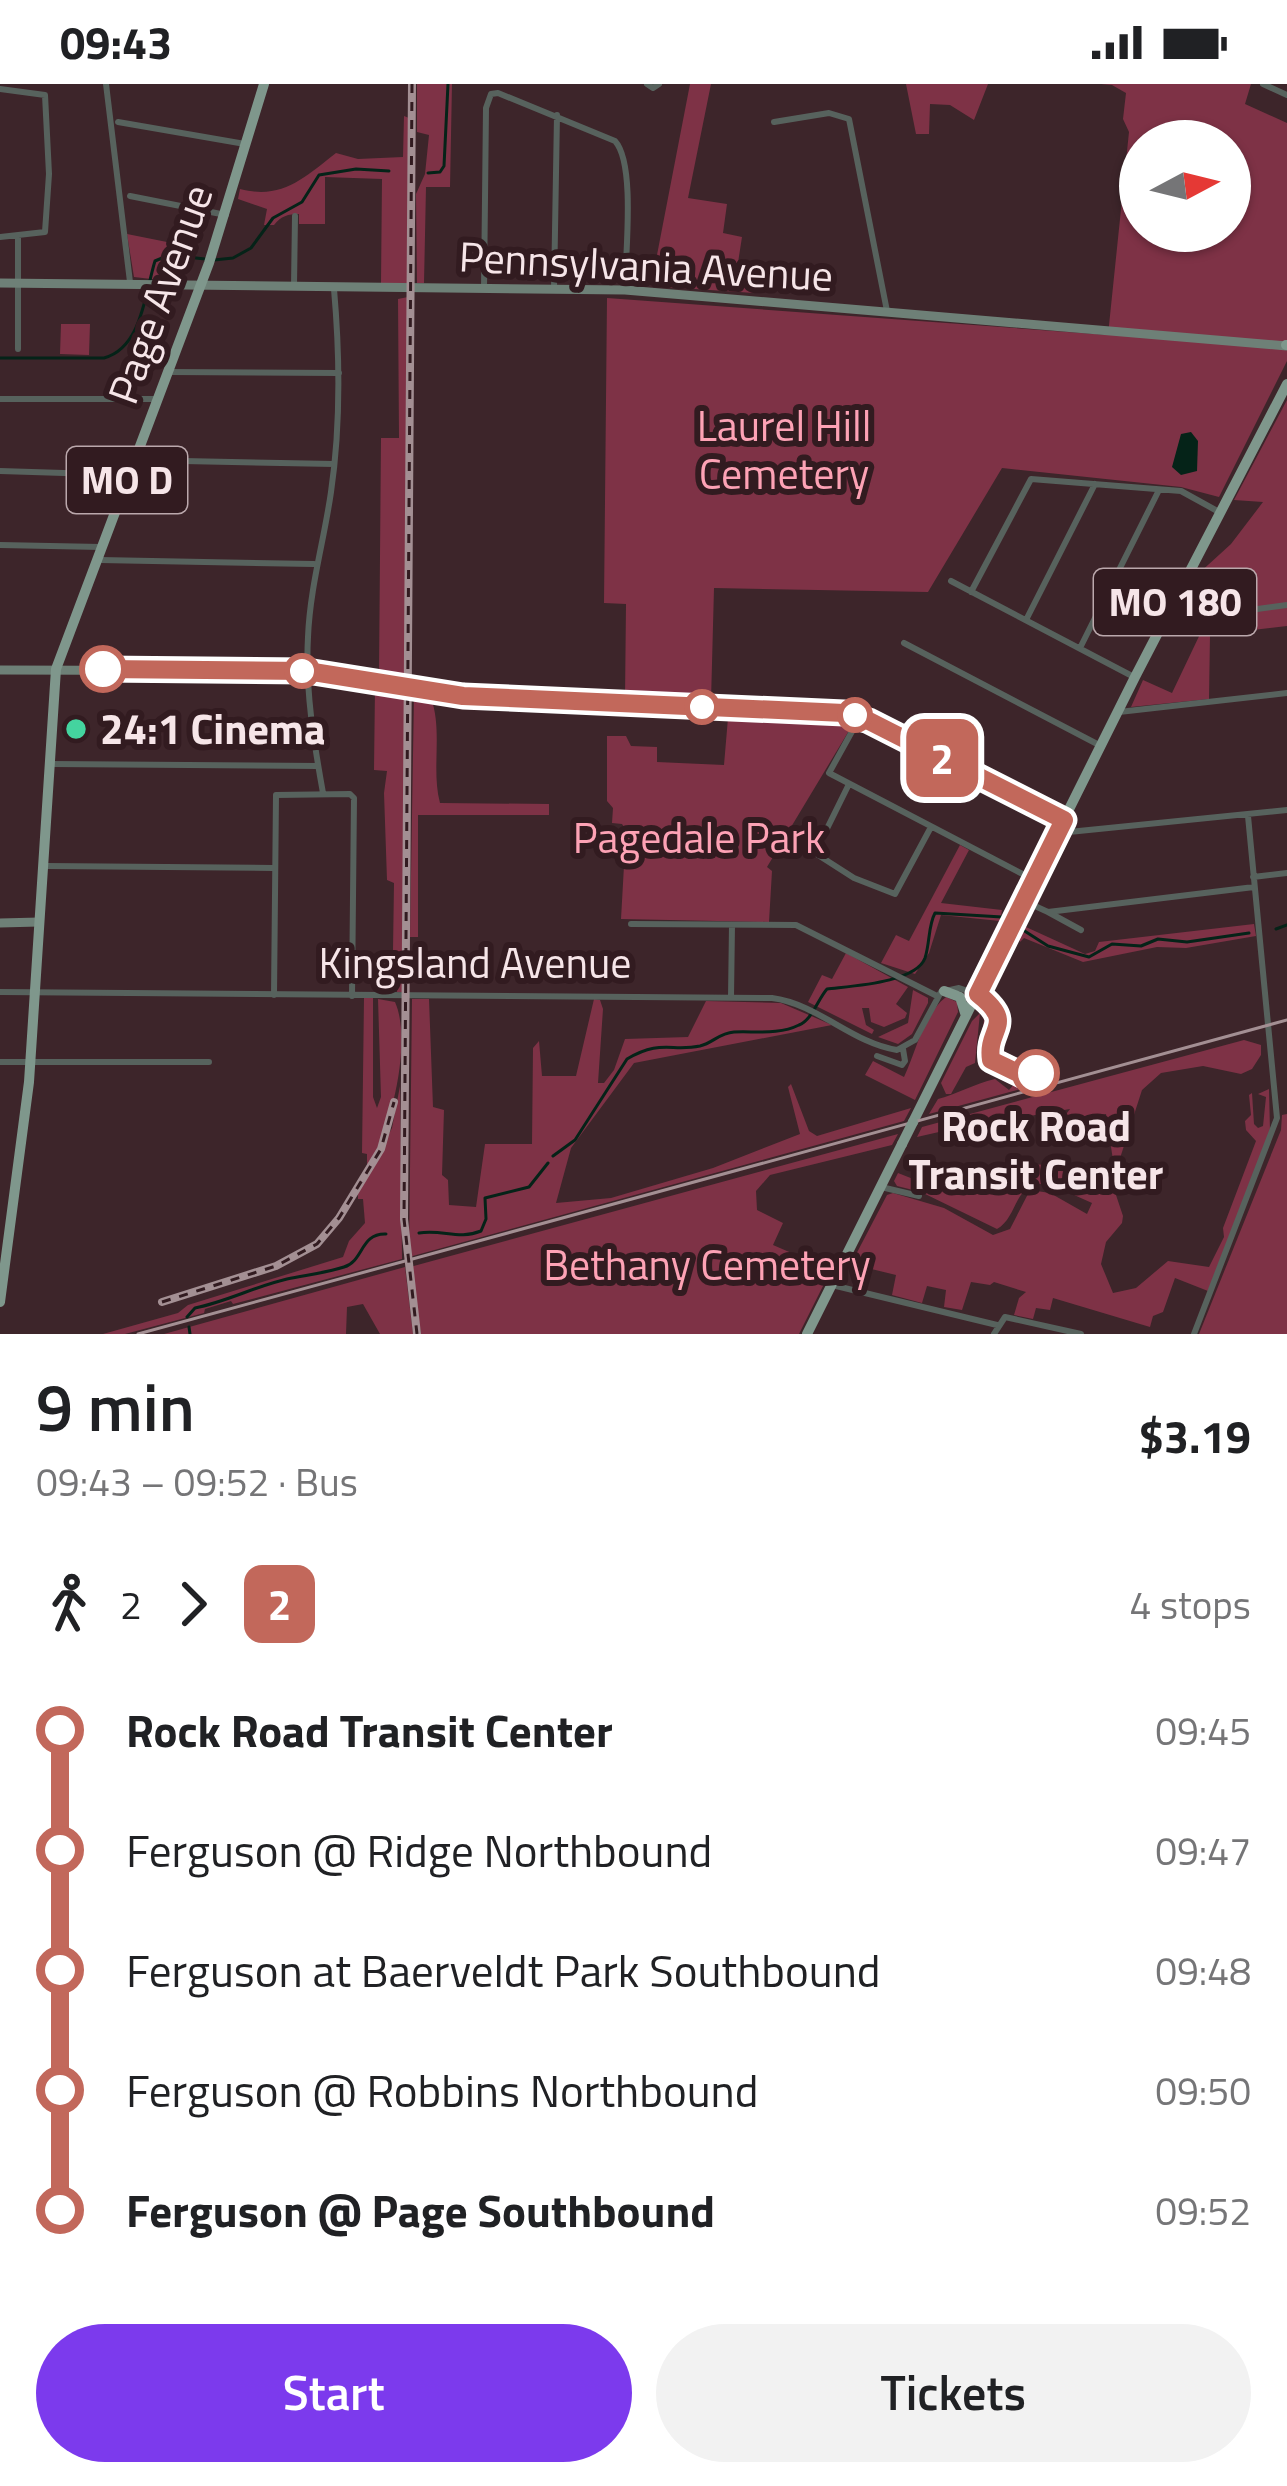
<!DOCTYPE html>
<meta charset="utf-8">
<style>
body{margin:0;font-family:"Titillium Web",sans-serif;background:#f2f2f2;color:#202124;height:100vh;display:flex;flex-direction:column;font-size:45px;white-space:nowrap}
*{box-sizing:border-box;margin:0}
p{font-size:39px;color:#757577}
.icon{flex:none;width:66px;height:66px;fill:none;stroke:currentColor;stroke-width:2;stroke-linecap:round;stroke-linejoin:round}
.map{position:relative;height:1250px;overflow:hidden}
.drawer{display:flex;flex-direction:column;background:#fff;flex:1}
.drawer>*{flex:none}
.badge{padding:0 24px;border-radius:18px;font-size:42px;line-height:78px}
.needle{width:78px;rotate:83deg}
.tools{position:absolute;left:1119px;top:36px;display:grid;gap:24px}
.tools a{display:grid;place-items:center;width:132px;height:132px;border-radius:50%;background:#fff;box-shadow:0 3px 9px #0004;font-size:60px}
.map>.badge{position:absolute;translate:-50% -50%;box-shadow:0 0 0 6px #fff}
.legs{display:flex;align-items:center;gap:18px;height:132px;padding:0 36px;font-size:39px}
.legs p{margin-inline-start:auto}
.head{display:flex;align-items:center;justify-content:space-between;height:204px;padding:0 36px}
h1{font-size:66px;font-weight:600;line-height:90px}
.primary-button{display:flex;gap:24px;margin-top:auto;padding:24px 36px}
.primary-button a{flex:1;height:138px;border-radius:72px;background:#7c3aed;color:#fff;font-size:48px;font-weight:600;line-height:138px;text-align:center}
.primary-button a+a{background:#f2f2f2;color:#202124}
ul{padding:0 36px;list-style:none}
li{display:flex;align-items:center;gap:42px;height:120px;font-size:45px}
li i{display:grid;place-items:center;width:18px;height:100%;margin:0 15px;background:currentColor}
li i::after{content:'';width:30px;height:30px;margin:-15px;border:9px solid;border-radius:50%;background:#fff}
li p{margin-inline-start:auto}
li:first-child i{background:linear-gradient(#0000 50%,currentColor 0)}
li:last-child i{background:linear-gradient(currentColor 50%,#0000 0)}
.status{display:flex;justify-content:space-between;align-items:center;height:84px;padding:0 60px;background:#fff;direction:ltr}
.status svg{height:33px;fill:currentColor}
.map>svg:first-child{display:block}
.green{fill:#7e3246;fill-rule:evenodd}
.water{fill:#052318}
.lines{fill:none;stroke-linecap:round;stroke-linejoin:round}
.stream{stroke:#052318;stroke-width:3}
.street{stroke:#57625d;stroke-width:6}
.secondary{stroke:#6e8077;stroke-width:9}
.primary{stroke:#7f978c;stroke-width:10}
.tram{stroke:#a38f93;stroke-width:3}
.rail-casing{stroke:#a38f93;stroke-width:8}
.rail{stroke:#321b20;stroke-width:3;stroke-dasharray:9;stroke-linecap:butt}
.secondary-bridge{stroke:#6e8077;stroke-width:9}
.primary-bridge{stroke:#7f978c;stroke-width:10}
.line-1-casing{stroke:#fff;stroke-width:27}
.line-1{stroke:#c2685b;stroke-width:18}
.stop-1-dot{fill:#fff;stroke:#c2685b;stroke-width:6}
.poi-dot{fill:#44d49f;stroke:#321b20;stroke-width:4.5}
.labels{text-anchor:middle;stroke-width:12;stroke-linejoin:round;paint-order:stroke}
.shield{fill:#321b20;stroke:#bba8ac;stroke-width:3}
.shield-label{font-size:39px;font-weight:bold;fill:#f6e5e8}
.street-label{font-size:42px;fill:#f6e5e8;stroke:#321b20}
.park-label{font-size:42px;fill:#fda2b5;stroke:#321b20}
.poi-label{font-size:42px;font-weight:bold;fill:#f6e5e8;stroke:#321b20;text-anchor:start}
.stop-label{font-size:42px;font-weight:bold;fill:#f6e5e8;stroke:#321b20}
</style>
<div class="status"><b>09:43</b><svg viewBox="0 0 49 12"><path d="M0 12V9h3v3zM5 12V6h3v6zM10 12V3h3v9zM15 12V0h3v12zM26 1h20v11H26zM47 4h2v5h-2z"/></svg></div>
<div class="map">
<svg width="1287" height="1250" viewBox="0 0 1287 1250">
<rect width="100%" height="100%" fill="#3d252a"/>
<path class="green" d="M 417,0 L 452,0 L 450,103 L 426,103 L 424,199 L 417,199 L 416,110 L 425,90 L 429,51 L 417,48 Z
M 690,0 L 711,0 L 688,114 L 727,120 L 723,149 L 742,153 L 737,185 L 756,187 L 754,209 L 651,202 Z
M 906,0 L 988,0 L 974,36 L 950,21 L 930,20 L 929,50 L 916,50 Z
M 1101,0 L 1251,0 L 1245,20 L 1287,39 L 1287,277 L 1219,413 L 1181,403 L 1002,384 L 928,508 L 714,504 L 711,617 L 625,614 L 626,520 L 604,519 L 607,214 L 1108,251 L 1129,48 L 1123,35 L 1126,9 L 1112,1 ZM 1140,57 L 1230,57 L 1230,147 L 1140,147 Z
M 404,32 L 409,34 L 411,199 L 381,199 L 382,95 L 325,93 L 325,140 L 299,140 L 299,130 C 288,130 281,132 274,141 L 264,141 L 267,125 L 238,115 L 240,105 C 282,116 304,94 336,69 L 358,75 L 403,73 Z
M 127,150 L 182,161 L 178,175 L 166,175 L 160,196 L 134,193 Z
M 408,213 L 405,594 L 379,589 L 381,354 L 399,354 L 398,215 Z
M 61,240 L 90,240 L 89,271 L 60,270 Z
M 1287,316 L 1287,542 L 1210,551 L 1209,615 L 1131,623 L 1143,596 L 1172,609 L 1202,546 L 1174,532 L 1197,491 L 1231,460 L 1263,418 L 1234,416 Z
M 375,604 L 405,609 L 402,908 L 397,908 L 398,867 L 393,866 L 394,799 L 387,796 L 384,709 L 387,687 L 374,686 Z
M 414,610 L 431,614 C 443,647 431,685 440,719 L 549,720 L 549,731 L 418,731 L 418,853 L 410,853 Z
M 728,634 L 853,640 L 767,783 L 772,787 L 769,838 L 621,835 L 626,746 L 622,740 L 612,739 L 613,724 L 607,717 L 607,652 L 626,652 L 631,662 L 657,663 L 657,678 L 724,681 Z
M 960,761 L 969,766 L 941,819 L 1002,826 L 1000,837 L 941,831 L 929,869 L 915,890 L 881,879 L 896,851 L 909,857 Z
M 1027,834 L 1026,843 L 1085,870 L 1095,867 L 1099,858 L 1254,840 L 1256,852 L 1186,864 L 1157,863 L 1083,878 L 1024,854 L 1020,858 L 1018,850 Z
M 846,869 L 908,903 L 896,920 L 907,929 L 905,934 L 884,943 L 871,938 L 869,924 L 862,924 L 866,941 L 874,946 L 872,950 L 808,918 L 822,891 L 832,895 Z
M 913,906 L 928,914 L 928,919 L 912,950 L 898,960 L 878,953 L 908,939 Z
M 946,913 L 957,918 L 958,928 L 915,1016 L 865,991 L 873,977 L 904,993 C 917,966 922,932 946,913 Z
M 364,914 L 373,914 L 373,1013 L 377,1024 L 381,1013 L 378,915 L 395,918 C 413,958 390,1050 367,1085 L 367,1070 L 362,1069 Z
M 412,915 L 429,915 L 433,1023 L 444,1026 L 442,1091 L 448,1096 L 449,1121 L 476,1123 L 485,1060 L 532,1060 L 533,964 L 539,957 L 542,992 L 576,992 L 594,915 L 600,916 L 603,925 L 598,999 L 604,999 L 614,986 L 625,955 L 688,953 L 706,917 L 781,919 L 832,941 L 634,979 L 571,1064 L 556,1119 L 611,1114 L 713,1084 L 800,1050 L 788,1003 L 791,1000 L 809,1047 L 817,1052 L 911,1024 L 904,1037 L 409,1173 Z
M 985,928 L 996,937 C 985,975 972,971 1012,996 L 1010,1000 L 978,980 Z
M 980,929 L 975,979 L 966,983 L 951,1010 L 946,1010 L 941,999 L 972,937 Z
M 1244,956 L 1261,961 L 1261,971 L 1252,985 L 1241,990 L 1203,982 L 1161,989 L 1142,1006 L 1112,1099 L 1123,1132 L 1122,1139 L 1106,1158 L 1101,1180 L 1113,1209 L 1136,1204 L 1168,1177 L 1209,1183 L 1224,1153 L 1223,1144 L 1256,1057 L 1246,1046 L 1245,1037 L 1251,1031 L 1249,1011 L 1252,1009 L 1254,1040 L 1258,1044 L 1263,1042 L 1266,1013 L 1258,1010 L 1269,1005 L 1270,1047 L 1208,1207 L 1175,1194 L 1163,1228 L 1153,1232 L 1150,1243 L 1053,1214 L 1050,1226 L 1036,1224 L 1033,1235 L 1014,1231 L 1019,1214 L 1026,1208 L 994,1198 L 990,1201 L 971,1198 L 962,1226 L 944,1223 L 946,1206 L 927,1202 L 922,1219 L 892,1211 L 896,1191 L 851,1180 L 887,1111 L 893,1109 L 944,1124 L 993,1151 L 1010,1145 L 1030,1106 L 1050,1109 L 1087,1130 L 1092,1119 L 1054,1102 L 1034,1099 C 1014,1109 1015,1135 997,1145 L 921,1108 L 897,1102 L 894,1097 L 898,1089 L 936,1104 L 1005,1090 L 1017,1080 L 1053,1081 L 1105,1099 L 1113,1076 L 1106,1030 L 1067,1035 L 1064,1033 L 1070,1025 L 1018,1034 L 1009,1032 L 917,1053 L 922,1043 Z
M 995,995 L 1009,1006 L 1017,997 L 1020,1002 L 1046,998 L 929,1030 L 938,1015 C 957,1010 974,1000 995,995 Z
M 400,1002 L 402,1175 L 233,1220 L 231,1217 L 205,1225 L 204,1229 L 125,1250 L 103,1250 L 178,1229 L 188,1221 L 343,1173 L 349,1157 L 365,1139 L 363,1115 L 358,1115 L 358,1108 L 392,1044 Z
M 1287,1030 L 1287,1250 L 1199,1250 L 1281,1046 L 1282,1031 Z
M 898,1050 L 892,1061 L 770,1091 L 756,1107 L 757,1126 L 783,1139 L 773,1161 L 831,1186 L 799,1250 L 421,1250 L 410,1183 Z
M 405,1183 L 413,1250 L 380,1250 L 363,1220 L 347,1223 L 346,1250 L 164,1250 Z"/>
<path class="water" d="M 1191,348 L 1198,357 L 1197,387 L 1181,391 L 1172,383 L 1181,350 Z"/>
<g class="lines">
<path class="stream" d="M 428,89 L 440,88 L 444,82 L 448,0
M 214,176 L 233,174 L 251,164 L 273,134 L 302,118 L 319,91 L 356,85 L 389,87
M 0,274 L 104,274 C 142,264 145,209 155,177 L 169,171 L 205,175
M 1276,845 L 1287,841
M 1023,846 L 1048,862 L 1089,873 L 1112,860 L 1141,862 L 1158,855 L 1187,858 L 1249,849
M 553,1072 L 575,1056 L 627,975 C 661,955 671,968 700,962 C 713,959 719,949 734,948 C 755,947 779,951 799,941 C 812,936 818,915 827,905 C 850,902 916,899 925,874 C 930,859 928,842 935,829 L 1002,833
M 419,1149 C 442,1145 459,1156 481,1147 L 486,1135 L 485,1114 L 529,1103 L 548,1079
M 187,1233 L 195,1224 C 226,1218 256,1202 287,1195 C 306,1191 325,1189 344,1183 C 364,1177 360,1149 386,1150
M 189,1243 L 190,1250"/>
<path class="street" d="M 106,0 L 130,198
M 647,0 L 653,4 L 659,0
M 1263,0 L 1287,11
M 0,5 L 45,11 L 49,90 L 45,148 L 0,153
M 118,38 L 245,60
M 774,38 L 829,29 L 849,35 L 887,227
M 130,112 L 226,131
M 294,202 L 295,132
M 484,205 L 486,24 L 491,10 L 498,9 L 615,57 C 636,80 625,173 625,206
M 554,205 L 557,31
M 18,265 L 18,153
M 169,288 L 339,289
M 0,315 L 157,315
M 134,376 L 334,380
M 0,387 L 128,391
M 0,461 L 101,463
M 100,476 L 314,480
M 951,497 L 1134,593
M 971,508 L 1031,395 L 1181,407 L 1219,428
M 1174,519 L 1213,531 L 1287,521
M 1026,536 L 1095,400
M 904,559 L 1101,662
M 1080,564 L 1159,406
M 1119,628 L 1287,609
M 860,633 L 829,689 L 1034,796
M 51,680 L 318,682
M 849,700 L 815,769 L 854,794 L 895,810 L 931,743
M 323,709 C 314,659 305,605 308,553 C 310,503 324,457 331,408 C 341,340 340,273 334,205
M 1059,749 L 1287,726
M 46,782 L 273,784
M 1253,793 L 1287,789
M 1024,817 L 1048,828 L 1254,803
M 1048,828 L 1081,846
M 631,840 L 796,841 L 937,912
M 0,908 L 772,914 C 818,920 852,959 897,966 L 915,956 L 941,908 L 959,904 L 977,910
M 274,911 L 276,711 L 350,710 L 354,714 L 352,912
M 731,913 L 732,841
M 877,972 L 902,981 L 905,977 L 903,965
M 0,978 L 209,978
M 881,1103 L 919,1112
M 832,1201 L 997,1241
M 994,1250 L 1005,1233 L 1081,1250
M 1194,1250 L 1277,1034 L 1248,732"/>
<path class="secondary" d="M 0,199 L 625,206 L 1287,262
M 0,586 L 307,587 L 394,599
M 425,605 L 512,615 L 854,631 L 1064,736
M 0,839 L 39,838"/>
<path class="primary" d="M 1286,261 L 1287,261
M 944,907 L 960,913 L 966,932
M 913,1038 L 1135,593 L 1287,300
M 0,1218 L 29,998 L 56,585 L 209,179 L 264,0
M 807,1250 L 902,1060"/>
<path class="tram" d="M 138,1250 L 1287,936"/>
<g class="rail-casing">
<path id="rail" d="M 412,0 L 404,1135 L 417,1250
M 162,1218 L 276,1182 L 317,1160 L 339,1134 L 381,1065 L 394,1018"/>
</g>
<use href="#rail" class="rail"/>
<path class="secondary-bridge" d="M 394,599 L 425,605"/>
<path class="primary-bridge" d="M 902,1060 L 913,1038"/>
</g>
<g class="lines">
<g class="line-1-casing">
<path id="line-1" d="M 103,585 L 307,587 L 463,612 L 844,629 L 869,637 L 1064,736 L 978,910 C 1017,941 986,943 991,976 L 1022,991 L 1036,989"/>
</g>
<use href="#line-1" class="line-1"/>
</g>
<g class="stop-1-dot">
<circle cx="103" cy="585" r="21"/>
<circle cx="302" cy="587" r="15"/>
<circle cx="702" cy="623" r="15"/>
<circle cx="855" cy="631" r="15"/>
<circle cx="1036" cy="989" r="21"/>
</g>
<circle class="poi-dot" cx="76" cy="645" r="12"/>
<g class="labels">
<g class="shield">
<rect x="67" y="363" width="120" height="66" rx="9"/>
<rect x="1094" y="485" width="162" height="66" rx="9"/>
</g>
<g class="shield-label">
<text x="127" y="410">MO D</text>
<text x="1175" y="532">MO 180</text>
</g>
<g class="street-label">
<text transform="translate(646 182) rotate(3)" y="15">Pennsylvania Avenue</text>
<text transform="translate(160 210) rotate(-70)" y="15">Page Avenue</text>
<text x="475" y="894">Kingsland Avenue</text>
</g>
<g class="park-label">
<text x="784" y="357">Laurel Hill<tspan x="784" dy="48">Cemetery</tspan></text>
<text x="699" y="769">Pagedale Park</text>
<text x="707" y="1196">Bethany Cemetery</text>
</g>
<g class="poi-label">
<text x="100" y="660">24:1 Cinema</text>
</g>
<g class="stop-label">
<text x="1036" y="1057">Rock Road<tspan x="1036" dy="48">Transit Center</tspan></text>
</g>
</g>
</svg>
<div class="tools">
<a><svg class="needle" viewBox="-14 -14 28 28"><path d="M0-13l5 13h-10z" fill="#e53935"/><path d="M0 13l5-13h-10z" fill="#757577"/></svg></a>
</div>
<b class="badge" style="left:942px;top:674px;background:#c2685b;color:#fff">2</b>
</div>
<section class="drawer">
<div class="head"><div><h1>9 min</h1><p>09:43 – 09:52 · Bus</p></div><b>$3.19</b></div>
<div class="legs"><svg class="icon" aria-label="walk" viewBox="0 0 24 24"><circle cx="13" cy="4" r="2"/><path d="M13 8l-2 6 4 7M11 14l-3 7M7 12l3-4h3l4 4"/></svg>2<svg class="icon" aria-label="forward" viewBox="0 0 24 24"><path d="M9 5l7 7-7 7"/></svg><b class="badge" style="background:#c2685b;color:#fff">2</b><p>4 stops</p></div>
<ul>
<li><i style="color:#c2685b"></i><b>Rock Road Transit Center</b><p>09:45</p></li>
<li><i style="color:#c2685b"></i><span>Ferguson @ Ridge Northbound</span><p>09:47</p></li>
<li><i style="color:#c2685b"></i><span>Ferguson at Baerveldt Park Southbound</span><p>09:48</p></li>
<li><i style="color:#c2685b"></i><span>Ferguson @ Robbins Northbound</span><p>09:50</p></li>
<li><i style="color:#c2685b"></i><b>Ferguson @ Page Southbound</b><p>09:52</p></li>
</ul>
<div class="primary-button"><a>Start</a><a>Tickets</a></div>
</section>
